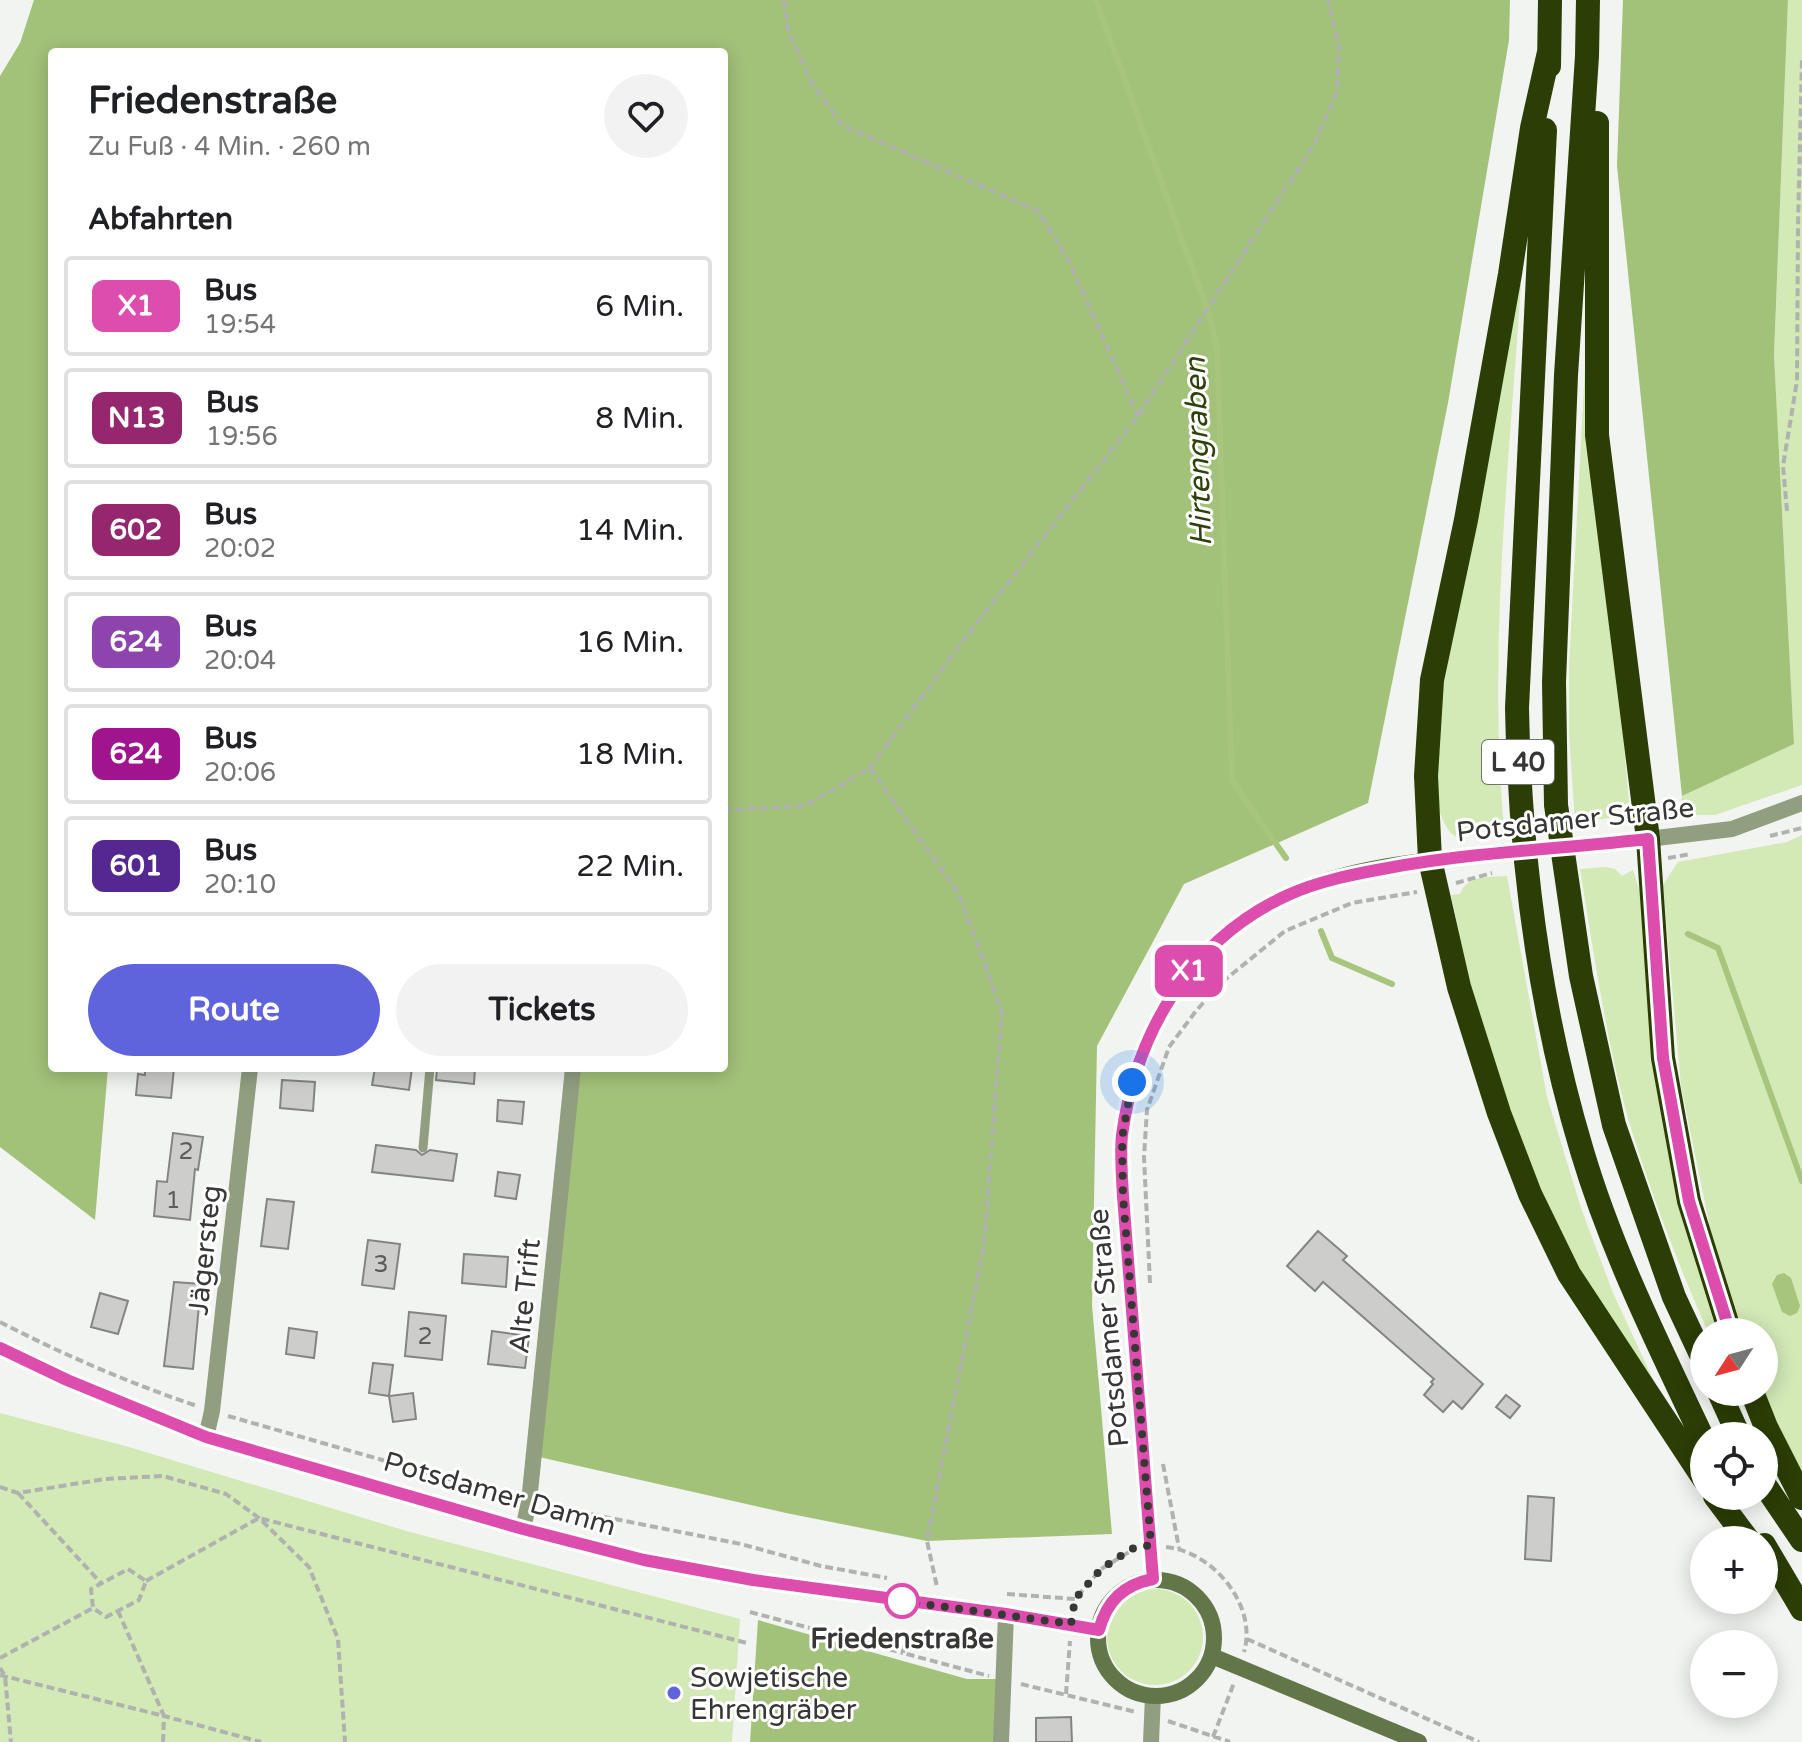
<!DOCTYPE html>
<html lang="de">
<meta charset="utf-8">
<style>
body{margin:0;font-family:"Varela Round",sans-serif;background:#f2f2f2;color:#202124;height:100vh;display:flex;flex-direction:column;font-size:30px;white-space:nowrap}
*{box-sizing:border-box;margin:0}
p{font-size:26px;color:#757577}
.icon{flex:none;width:44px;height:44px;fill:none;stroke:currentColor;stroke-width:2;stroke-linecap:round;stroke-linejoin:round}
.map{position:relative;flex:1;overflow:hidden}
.side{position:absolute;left:48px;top:48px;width:680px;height:1024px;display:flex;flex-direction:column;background:#fff;border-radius:8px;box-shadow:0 4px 20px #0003}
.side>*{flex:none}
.badge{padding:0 16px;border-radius:12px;font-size:28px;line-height:52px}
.needle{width:52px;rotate:234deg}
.controls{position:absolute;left:1690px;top:1318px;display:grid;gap:16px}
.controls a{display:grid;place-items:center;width:88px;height:88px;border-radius:50%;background:#fff;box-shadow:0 4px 20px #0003;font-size:40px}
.you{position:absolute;width:40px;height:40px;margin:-20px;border:6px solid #fff;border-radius:50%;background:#1a73e8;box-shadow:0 0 0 12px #1a73e833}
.map>.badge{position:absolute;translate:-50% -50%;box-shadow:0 0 0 4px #fff}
h2{padding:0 40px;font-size:30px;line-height:72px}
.round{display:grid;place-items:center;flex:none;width:84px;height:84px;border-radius:42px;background:#f2f2f2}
.headline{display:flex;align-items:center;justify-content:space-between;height:136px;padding:0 40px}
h1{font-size:38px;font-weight:700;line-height:60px}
.action{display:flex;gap:16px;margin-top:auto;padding:16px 40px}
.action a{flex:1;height:92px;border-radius:48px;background:#5f64dc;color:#fff;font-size:32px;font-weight:700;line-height:92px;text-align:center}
.action a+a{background:#f2f2f2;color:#202124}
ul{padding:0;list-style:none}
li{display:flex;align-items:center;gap:24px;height:100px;margin:0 16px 12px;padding:0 24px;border:4px solid #e0e0e0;border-radius:8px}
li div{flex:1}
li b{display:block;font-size:30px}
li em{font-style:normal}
li .badge{min-width:88px;font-weight:700;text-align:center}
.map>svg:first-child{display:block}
.green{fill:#d3e9b6}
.forest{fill:#a3c279}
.water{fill:#a7c57d}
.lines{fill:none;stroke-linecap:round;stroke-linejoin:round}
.stream{stroke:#a7c57d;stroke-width:6}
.building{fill:#cdcecb;stroke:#848583;stroke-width:2}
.path{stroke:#b0b2af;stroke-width:4;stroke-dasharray:8 4;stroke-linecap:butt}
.lane{stroke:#919f80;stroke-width:9}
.street{stroke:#919f80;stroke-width:16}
.secondary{stroke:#637649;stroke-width:16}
.highway{stroke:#2b3e05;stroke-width:24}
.secondary-bridge{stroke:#637649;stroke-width:16}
.line-casing{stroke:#fff;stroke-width:18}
.line{stroke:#dd4dae;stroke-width:12}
.walk{stroke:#373736;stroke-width:8;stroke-dasharray:0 14.4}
.stop-dot{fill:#fff;stroke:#dd4dae;stroke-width:4}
.poi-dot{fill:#5f64dc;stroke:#fff;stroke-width:3}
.labels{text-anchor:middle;stroke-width:6;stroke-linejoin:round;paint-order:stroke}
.number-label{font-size:24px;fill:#5c5d5b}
.shield{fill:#fff;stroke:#737372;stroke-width:2}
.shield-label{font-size:26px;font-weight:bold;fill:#373736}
.street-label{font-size:28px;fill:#373736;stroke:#fff}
.stop-label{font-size:28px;font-weight:bold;fill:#373736;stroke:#fff}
.poi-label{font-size:28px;fill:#373736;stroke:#fff;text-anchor:start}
.water-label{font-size:30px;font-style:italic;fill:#2e410b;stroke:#fff}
</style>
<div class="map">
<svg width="1802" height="1742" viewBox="0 0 1802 1742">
<rect width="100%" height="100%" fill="#f2f4f1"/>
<path class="green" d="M 1788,0 L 1802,0 L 1802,785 L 1715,815 L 1678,815 L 1682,796 L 1794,743 L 1774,355 Z
M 1517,284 L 1521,284 C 1509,465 1488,648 1504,829 L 1461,829 L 1456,837 C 1425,818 1435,724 1438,691 Z
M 1586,347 L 1589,347 L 1630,814 L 1626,819 L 1622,812 L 1611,818 L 1575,822 L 1569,734 L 1569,666 Z
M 1802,835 L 1802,1477 L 1764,1392 L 1764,1332 L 1742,1332 L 1714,1247 L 1681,1086 L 1663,885 L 1678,862 L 1787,842 Z
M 1606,867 L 1615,869 L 1622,876 L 1633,870 L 1641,895 L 1721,1332 L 1708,1332 C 1680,1269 1655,1204 1634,1138 C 1607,1051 1595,959 1580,869 Z
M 1507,876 L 1547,1097 L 1581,1208 L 1613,1293 L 1665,1405 L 1565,1248 L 1523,1158 L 1482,1039 L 1451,895 L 1460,894 C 1467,875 1490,877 1507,876 Z
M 0,1413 L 129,1447 L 410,1532 L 740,1619 L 732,1742 L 0,1742 Z
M1107 1637a48 48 0 1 1 96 0a48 48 0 1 1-96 0Z"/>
<path class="forest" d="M 34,0 L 1510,0 L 1509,40 L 1448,403 L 1368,803 L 1184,884 L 1097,1046 L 1092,1305 L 1112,1534 L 927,1541 L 786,1513 L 539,1457 L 574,1068 L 724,1068 L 724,52 L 52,52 L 52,1068 L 108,1068 L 95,1220 L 0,1147 L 0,76 L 20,43 Z
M 1623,0 L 1788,0 L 1774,355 L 1794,744 L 1682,796 L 1617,166 Z
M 758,1620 L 967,1679 L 1002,1679 L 1001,1742 L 750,1742 Z"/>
<path class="water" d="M 1784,1273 L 1791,1278 L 1800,1306 L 1797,1313 L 1790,1316 L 1782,1312 L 1772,1284 L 1777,1275 Z"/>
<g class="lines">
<path class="stream" d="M 1096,0 L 1207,309 L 1217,346 L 1232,781 L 1286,858
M 1321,931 L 1332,958 L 1392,984
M 1688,934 L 1718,948 L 1802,1181"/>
</g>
<path class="building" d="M 145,1068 L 174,1068 L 171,1098 L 136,1095 L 138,1074 L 145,1075 Z
M 375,1068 L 412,1068 L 409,1090 L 372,1085 Z
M 437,1068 L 475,1068 L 474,1084 L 436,1080 Z
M 282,1080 L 315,1082 L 313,1111 L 280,1108 Z
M 498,1100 L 524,1102 L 522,1124 L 497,1121 Z
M 173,1133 L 203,1137 L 198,1170 L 195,1169 L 190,1220 L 154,1216 L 157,1181 L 167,1182 Z
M 376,1145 L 416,1150 L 422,1155 L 430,1150 L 457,1154 L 453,1181 L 372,1172 Z
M 498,1172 L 520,1175 L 516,1199 L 495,1196 Z
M 267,1199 L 294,1202 L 288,1249 L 261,1246 Z
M 1318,1231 L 1347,1256 L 1343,1260 L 1483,1384 L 1462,1409 L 1453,1401 L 1443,1412 L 1424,1395 L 1433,1384 L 1431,1382 L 1434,1379 L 1323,1282 L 1315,1291 L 1287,1266 Z
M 368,1240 L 400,1244 L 394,1289 L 362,1285 Z
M 464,1254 L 508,1257 L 506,1287 L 462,1283 Z
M 174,1282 L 201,1284 L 193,1369 L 164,1366 Z
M 100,1293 L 128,1301 L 118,1334 L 91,1327 Z
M 409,1312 L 446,1316 L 442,1360 L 405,1356 Z
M 289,1328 L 317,1332 L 314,1358 L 286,1354 Z
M 492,1331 L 529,1336 L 525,1368 L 488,1364 Z
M 373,1363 L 393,1365 L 389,1396 L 369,1393 Z
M 413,1393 L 416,1419 L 393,1422 L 389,1396 Z
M 1506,1395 L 1520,1406 L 1510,1418 L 1496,1407 Z
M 1528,1496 L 1554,1498 L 1551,1561 L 1525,1559 Z
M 1071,1717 L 1072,1742 L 1036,1742 L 1036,1718 Z"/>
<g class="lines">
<path class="path" d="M 784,0 L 788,30 L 811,81 L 842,125 L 1038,211 L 1068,259 L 1138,416
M 1787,511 L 1783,466 L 1797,381 L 1798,226 L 1802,59
M 870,768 L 959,894 L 1002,1012 L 984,1245 L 927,1541 L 937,1587
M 724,810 L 805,806 L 870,768 L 957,649 L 1138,416 L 1314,145 L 1337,92 L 1339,47 L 1328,0
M 1770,836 L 1802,828
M 1668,858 L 1691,854
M 1456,883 L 1492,873
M 1150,1283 L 1144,1157 L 1147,1110 L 1169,1047 L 1196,1011 L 1221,983 L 1285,931 L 1352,903 L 1417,892
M 0,1322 C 64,1355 129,1383 197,1406
M 228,1416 L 512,1497
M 1163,1464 L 1179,1548
M 0,1487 L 18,1493 L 105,1479 L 163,1476 L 226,1494 L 259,1518 L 309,1567 L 338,1639 L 345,1742
M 18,1493 L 100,1582
M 544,1505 L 741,1544 L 821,1566 L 887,1578
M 1166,1547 C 1212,1551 1258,1605 1244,1652
M 128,1569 L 146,1581 L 139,1600 L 106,1617 L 93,1608 L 91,1589 Z
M 146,1581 L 259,1518 L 747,1643
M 1007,1594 L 1075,1599 L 1101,1569 L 1134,1549
M 750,1612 L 903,1653
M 906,1633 L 903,1653 L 989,1676
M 1247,1639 L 1479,1742
M 0,1658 L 93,1608
M 0,1668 L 5,1676 L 11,1742
M 0,1675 L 164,1716 L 118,1611
M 1021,1684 L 1136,1712
M 1066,1694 L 1070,1641
M 1168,1721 L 1230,1742
M 1213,1737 L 1234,1683
M 163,1742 L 164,1716 L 261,1742"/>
<path class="lane" d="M 423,1148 L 430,1068"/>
<path class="street" d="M 1648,839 L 1732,829 L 1802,803
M 206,1437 L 212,1411 L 250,1068
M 523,1529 L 529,1502 L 573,1068
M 1001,1742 L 1006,1614
M 1151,1742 L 1153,1696"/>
<path class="secondary" d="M 1593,845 L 1648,839
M 0,1348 L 67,1380 L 206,1437 L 523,1529 L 644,1560 L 753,1580 L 1006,1614 L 1099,1630
M 1153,1579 L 1123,1196 C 1122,1176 1120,1154 1122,1135 C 1136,1031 1190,940 1288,895 C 1350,867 1423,860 1490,854
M1098 1638a58 58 0 1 1 116 0a58 58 0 1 1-116 0Z
M 1212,1656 L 1419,1742"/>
<path class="highway" d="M 1588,0 L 1587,56 L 1566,375 L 1554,682 L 1556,805 L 1581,976 L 1614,1125 L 1674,1297 L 1704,1361
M 1549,52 L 1532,128 L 1510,274 L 1466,520 L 1432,680 L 1426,776 L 1430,860 L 1459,987 L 1499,1113 L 1530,1194 L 1569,1274 L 1704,1479
M 1549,66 L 1550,0
M 1597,123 L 1597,435 L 1648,839 L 1663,1058 L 1689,1201 L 1730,1332
M 1545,130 L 1517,708 C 1520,857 1539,1008 1582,1151 C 1612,1252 1659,1346 1704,1441
M 1719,1392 L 1739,1436
M 1752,1392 L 1766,1427 L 1802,1498
M 1764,1484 L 1802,1540
M 1715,1496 L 1748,1540
M 1764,1545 L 1802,1609"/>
<path class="secondary-bridge" d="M 1490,854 L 1593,845"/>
</g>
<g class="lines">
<g class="line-casing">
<path id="line" d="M 0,1348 L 67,1380 L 206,1437 L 523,1529 L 644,1560 L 753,1580 L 1006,1614 L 1099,1630 C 1107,1601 1123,1585 1153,1579 L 1123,1196 C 1122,1176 1120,1154 1122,1135 C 1136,1032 1191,939 1288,895 C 1319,881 1354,874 1388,868 C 1473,852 1561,849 1648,839 L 1663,1058 L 1689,1201 L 1730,1332"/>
</g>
<use href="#line" class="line"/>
<path class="walk" d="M 902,1601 L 1071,1624 L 1075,1599 L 1101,1569 L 1131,1549 L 1151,1545 L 1123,1196 L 1122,1138 L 1132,1082"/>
</g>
<circle class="stop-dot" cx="902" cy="1601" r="16"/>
<circle class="poi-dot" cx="674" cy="1693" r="8"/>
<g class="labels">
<g class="number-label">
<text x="186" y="1159">2</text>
<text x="173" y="1208">1</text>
<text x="381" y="1272">3</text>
<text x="425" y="1344">2</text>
</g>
<rect class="shield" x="1482" y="740" width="72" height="44" rx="6"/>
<g class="shield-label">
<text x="1518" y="771">L 40</text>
</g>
<g class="street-label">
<text transform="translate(1575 819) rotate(-6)" y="10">Potsdamer Straße</text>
<text transform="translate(204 1250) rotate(-84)" y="10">Jägersteg</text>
<text transform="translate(524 1296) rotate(-84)" y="10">Alte Trift</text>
<text transform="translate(1108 1328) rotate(-95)" y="10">Potsdamer Straße</text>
<text transform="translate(500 1493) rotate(16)" y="10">Potsdamer Damm</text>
</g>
<g class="stop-label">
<text x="902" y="1648">Friedenstraße</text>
</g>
<g class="poi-label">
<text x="690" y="1687">Sowjetische<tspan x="690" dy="32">Ehrengräber</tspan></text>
</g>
<g class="water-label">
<text transform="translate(1198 452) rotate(-92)" y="10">Hirtengraben</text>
</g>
</g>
</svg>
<div class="controls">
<a><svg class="needle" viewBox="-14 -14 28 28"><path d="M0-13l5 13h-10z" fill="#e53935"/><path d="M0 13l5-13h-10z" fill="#757577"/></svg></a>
<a><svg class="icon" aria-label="locate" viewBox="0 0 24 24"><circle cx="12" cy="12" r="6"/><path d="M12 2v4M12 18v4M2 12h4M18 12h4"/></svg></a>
<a>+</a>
<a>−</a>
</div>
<div class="you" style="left:1132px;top:1082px"></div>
<b class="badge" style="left:1189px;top:971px;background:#dd4dae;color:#fff">X1</b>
<section class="side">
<div class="headline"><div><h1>Friedenstraße</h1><p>Zu Fuß · 4 Min. · 260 m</p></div><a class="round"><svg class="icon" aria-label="heart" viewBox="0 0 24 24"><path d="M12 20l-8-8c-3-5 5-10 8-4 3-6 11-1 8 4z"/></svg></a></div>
<h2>Abfahrten</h2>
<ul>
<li><span class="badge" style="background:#dd4dae;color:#fff">X1</span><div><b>Bus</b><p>19:54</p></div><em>6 Min.</em></li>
<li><span class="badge" style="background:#95276e;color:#fff">N13</span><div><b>Bus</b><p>19:56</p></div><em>8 Min.</em></li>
<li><span class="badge" style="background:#95276e;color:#fff">602</span><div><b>Bus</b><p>20:02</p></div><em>14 Min.</em></li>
<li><span class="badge" style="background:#8e44ad;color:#fff">624</span><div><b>Bus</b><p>20:04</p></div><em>16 Min.</em></li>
<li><span class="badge" style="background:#a0148e;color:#fff">624</span><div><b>Bus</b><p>20:06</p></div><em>18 Min.</em></li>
<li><span class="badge" style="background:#542791;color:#fff">601</span><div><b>Bus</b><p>20:10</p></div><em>22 Min.</em></li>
</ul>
<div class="action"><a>Route</a><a>Tickets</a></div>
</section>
</div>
